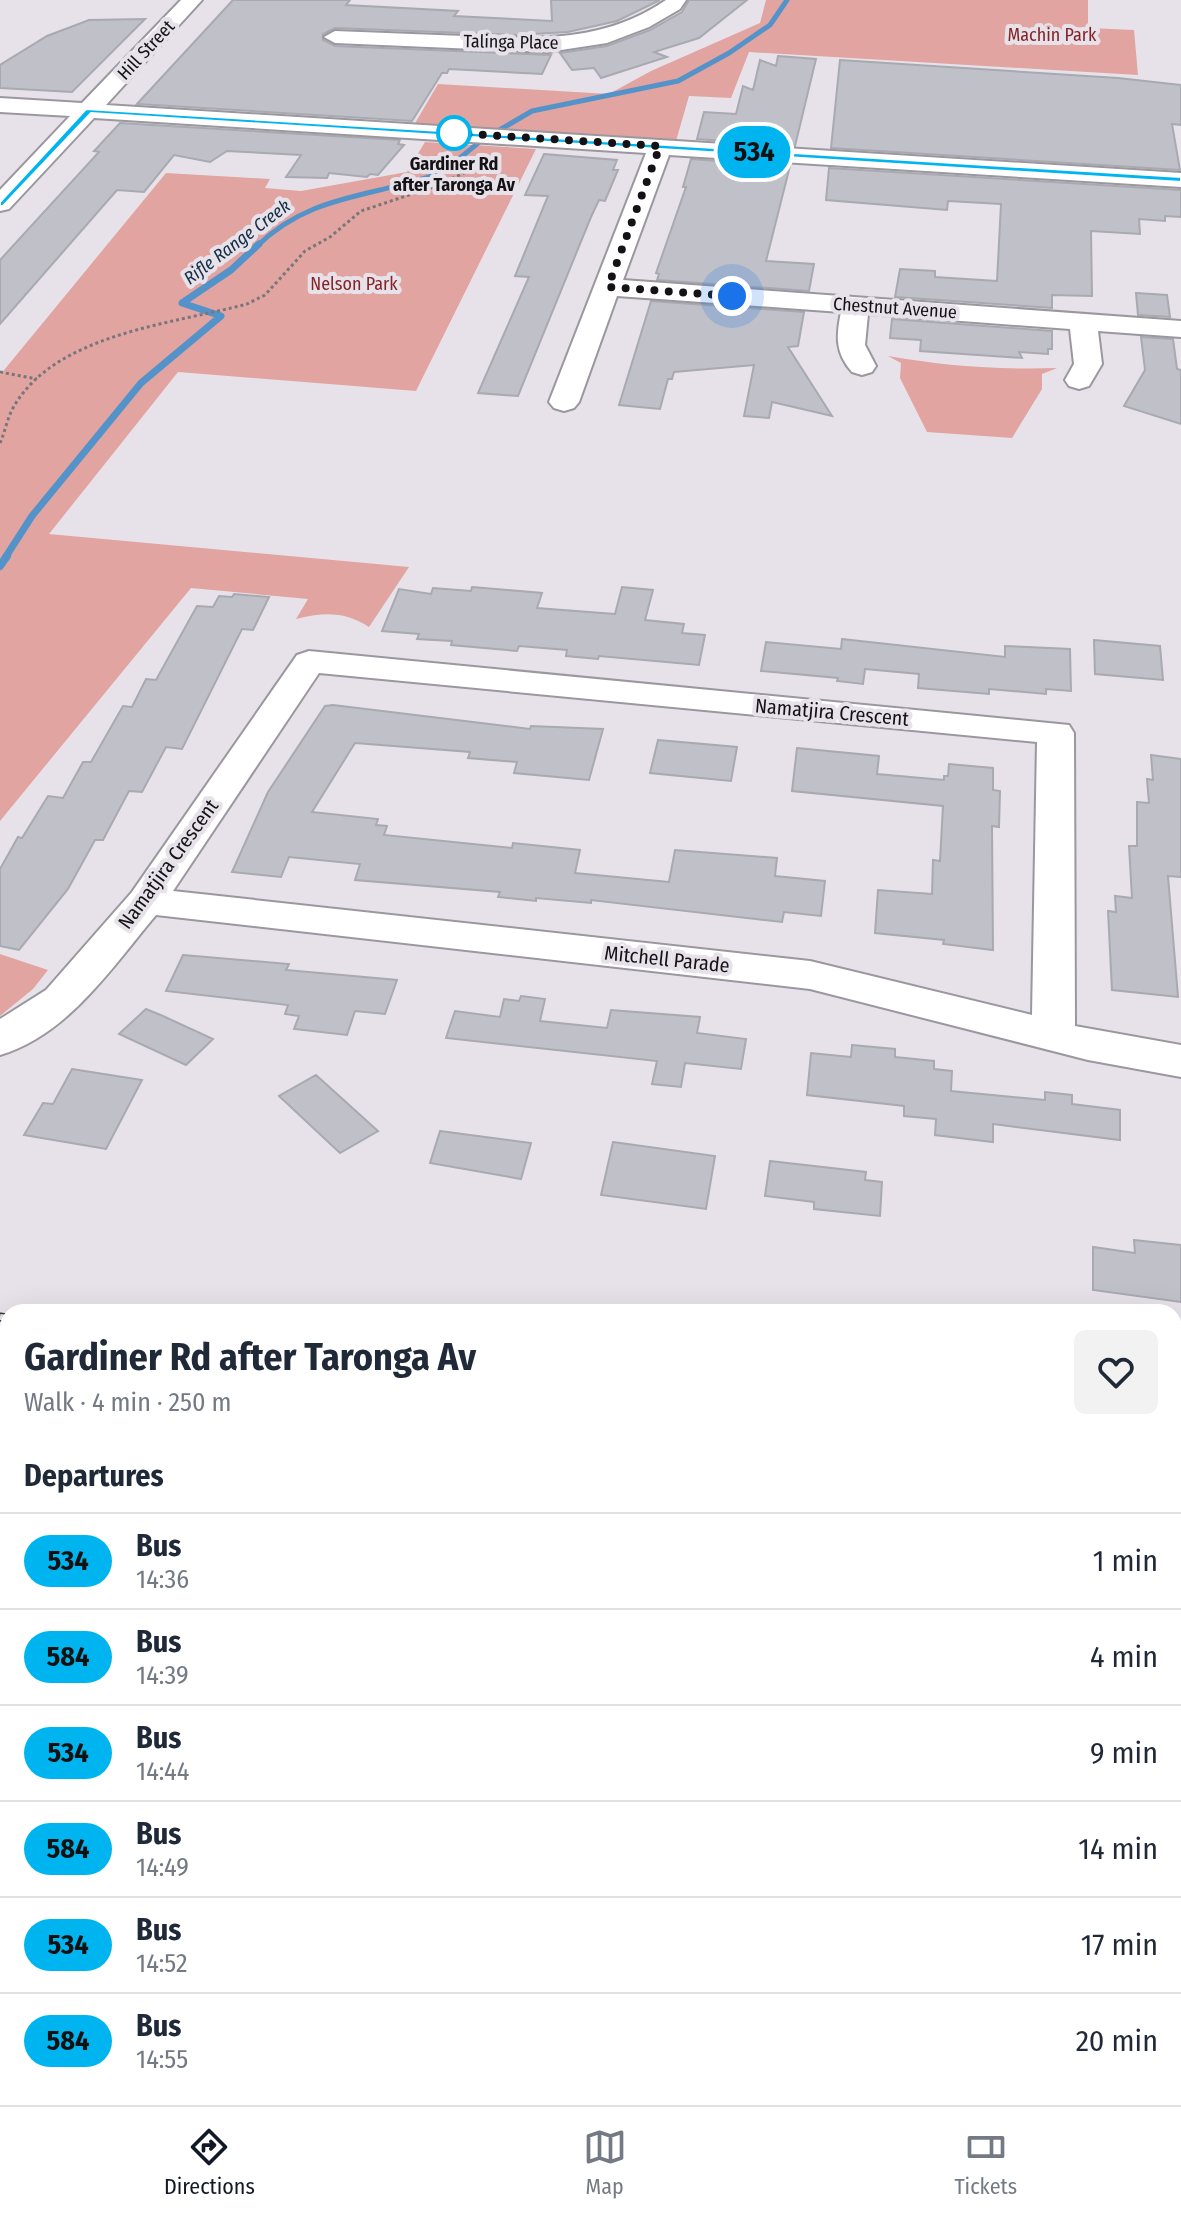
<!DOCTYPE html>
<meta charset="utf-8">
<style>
body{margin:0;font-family:"Fira Sans Condensed",sans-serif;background:#f2f2f3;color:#1f2937;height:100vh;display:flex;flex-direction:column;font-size:30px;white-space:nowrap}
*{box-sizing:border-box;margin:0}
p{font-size:26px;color:#747a83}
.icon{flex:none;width:44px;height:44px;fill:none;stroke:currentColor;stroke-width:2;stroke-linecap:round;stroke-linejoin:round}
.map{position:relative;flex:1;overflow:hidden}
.details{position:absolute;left:0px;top:1304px;width:1182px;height:802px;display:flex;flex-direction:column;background:#fff;border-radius:24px 24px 0 0;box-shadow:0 8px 32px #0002}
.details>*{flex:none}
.badge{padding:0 16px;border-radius:26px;font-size:28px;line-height:52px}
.you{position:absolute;width:40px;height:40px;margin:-20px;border:6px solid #fff;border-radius:50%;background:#1a73e8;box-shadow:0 0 0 12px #1a73e833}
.map>.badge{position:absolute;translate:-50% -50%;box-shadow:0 0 0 4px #fff}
h2{padding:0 24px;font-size:30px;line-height:72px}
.round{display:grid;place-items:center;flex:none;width:84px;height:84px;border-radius:12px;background:#f2f2f3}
.headline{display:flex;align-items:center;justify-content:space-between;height:136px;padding:0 24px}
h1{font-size:38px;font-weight:700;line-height:60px}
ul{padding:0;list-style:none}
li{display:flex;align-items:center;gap:24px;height:96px;padding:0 24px;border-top:2px solid #e0e1e3}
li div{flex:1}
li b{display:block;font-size:30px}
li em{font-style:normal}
li .badge{min-width:88px;font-weight:700;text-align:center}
.tabs{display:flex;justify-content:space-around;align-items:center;height:112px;border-top:2px solid #e0e1e3;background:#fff;font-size:22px;color:#747a83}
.tabs a{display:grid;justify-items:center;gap:4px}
.tabs .selected{color:#111827}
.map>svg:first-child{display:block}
.green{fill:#e1a4a0}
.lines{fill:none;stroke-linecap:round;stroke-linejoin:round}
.stream-far2{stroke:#5493c9;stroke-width:5}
.stream-far1{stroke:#5493c9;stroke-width:7}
.stream{stroke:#5493c9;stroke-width:8}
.building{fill:#bfc0c8;stroke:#a8a9b1;stroke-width:2}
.minor-casing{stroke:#9b979e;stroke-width:4}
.path{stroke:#79767b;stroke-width:3;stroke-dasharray:3 3;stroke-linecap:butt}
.minor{fill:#fff;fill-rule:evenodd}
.rail-far1-casing{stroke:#353337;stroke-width:9}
.rail-casing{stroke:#353337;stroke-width:11}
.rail-far1{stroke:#e7e2ea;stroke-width:6;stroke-dasharray:19;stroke-linecap:butt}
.rail{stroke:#e7e2ea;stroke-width:8;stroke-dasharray:25;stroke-linecap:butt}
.line{fill:#00b5ef;stroke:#fff;stroke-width:2}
.walk{stroke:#141215;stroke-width:8;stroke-dasharray:0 14.4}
.stop-dot{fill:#fff;stroke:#00b5ef;stroke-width:4}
.labels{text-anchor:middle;stroke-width:8;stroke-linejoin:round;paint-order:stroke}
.far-park-label{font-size:18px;fill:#862327;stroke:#e7e2ea}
.far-street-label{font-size:18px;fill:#141215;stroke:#e7e2ea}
.far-stop-label{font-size:18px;font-weight:bold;fill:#141215;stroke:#e7e2ea}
.far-water-label{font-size:18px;font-style:italic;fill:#122d44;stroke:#e7e2ea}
.street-label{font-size:20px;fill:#141215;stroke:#e7e2ea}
</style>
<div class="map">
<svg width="1181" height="2105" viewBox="0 0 1181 2105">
<rect width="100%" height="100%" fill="#e7e2ea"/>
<path class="green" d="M 766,0 L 1088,0 L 1088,28 L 1134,30 L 1138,75 L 749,52 L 731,98 L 689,96 L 676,141 L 414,125 L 438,84 L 609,94 L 651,71 L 760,23 Z
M 425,142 L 536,149 L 416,391 L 178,372 L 49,534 L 409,567 L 369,627 C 345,611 323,612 296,619 L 308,599 L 191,588 L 0,821 L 0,375 L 166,173 L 270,179 L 265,188 L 301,191 L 407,172 Z
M 888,356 C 945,366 999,370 1057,368 L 1042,374 L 1042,389 L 1012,438 L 927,432 L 900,378 L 901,363 Z
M 0,954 L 48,970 L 33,989 L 0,1016 Z"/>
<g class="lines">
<path class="stream-far2" d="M 496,132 L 532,111 L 678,81 L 729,53 L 770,25 L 787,0
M 257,246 C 310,195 366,198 431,176 C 448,170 466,152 481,141"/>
<path class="stream-far1" d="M 5,558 L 32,516 L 141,383 L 221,316 L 182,303 L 231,270 L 259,244"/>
<path class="stream" d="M 0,566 L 7,556"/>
</g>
<path class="building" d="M 233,0 L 350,0 L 346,5 L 458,11 L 454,16 L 552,21 L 551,0 L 660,0 L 617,21 L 568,32 L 517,35 L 335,28 L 323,34 L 323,40 L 335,46 L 551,55 L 542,74 L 449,69 L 447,73 L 442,73 L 412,121 L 137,104 Z
M 689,0 L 747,0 L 699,38 L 654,52 L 667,57 L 601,78 L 594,68 L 572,70 L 560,53 L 607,46 L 650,30 L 682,12 Z
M 145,19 L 72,92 L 0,88 L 0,65 L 47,36 L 89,20 Z
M 778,56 L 816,59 L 795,146 L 697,139 L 704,112 L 736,114 L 743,86 L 753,90 L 760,60 L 776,66 Z
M 840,60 L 1118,78 L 1181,85 L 1181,125 L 1172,124 L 1180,170 L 831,148 Z
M 120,123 L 400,140 L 398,144 L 404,145 L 378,175 L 370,174 L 367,177 L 329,173 L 327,178 L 286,177 L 301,155 L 227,151 L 210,162 L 174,155 L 144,192 L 117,190 L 0,324 L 0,260 L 99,152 L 94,151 Z
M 544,154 L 617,160 L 613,170 L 618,170 L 605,201 L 599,200 L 591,217 L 518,396 L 478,393 L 529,277 L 515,276 L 548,196 L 525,195 Z
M 691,159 L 790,166 L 766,261 L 814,264 L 809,291 L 657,280 L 659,274 L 656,273 L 686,187 L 683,187 Z
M 829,168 L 1181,190 L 1181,217 L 1165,216 L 1165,221 L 1139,219 L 1140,234 L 1091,231 L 1092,296 L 1052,295 L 1052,308 L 895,297 L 900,269 L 935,271 L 935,277 L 997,281 L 1001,204 L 948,201 L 947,210 L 826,200 Z
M 1136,293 L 1167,295 L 1170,317 L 1138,315 Z
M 651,301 L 804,312 L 798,346 L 788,347 L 832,416 L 772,402 L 769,418 L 744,416 L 754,365 L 674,372 L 672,379 L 668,379 L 660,409 L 619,405 Z
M 892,319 L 1052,331 L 1052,349 L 1048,349 L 1048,354 L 1019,352 L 1022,358 L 920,351 L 921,340 L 890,338 Z
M 1141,337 L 1173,339 L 1177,369 L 1181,370 L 1181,424 L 1124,406 L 1145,370 Z
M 472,587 L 542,593 L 537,608 L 615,614 L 622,587 L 653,590 L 645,620 L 684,624 L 682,633 L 705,635 L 699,665 L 599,656 L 598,659 L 566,656 L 567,650 L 519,646 L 517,651 L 451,645 L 452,641 L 417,639 L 419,634 L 382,631 L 399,589 L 431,594 L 433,588 L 471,591 Z
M 234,594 L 269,597 L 253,630 L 242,629 L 182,749 L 166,747 L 142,792 L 129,791 L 103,840 L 95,840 L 68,889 L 19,950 L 0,946 L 0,869 L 18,837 L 22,838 L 48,796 L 63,798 L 83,762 L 91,762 L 123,706 L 132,707 L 146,679 L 156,680 L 197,606 L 213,607 L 219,596 L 232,597 Z
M 842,639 L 1005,657 L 1005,646 L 1070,649 L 1071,691 L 1046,689 L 1046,694 L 989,689 L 989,694 L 918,688 L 919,674 L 865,669 L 863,684 L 837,681 L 838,678 L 761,671 L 766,642 L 841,649 Z
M 1094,640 L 1160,646 L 1163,680 L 1095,674 Z
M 333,705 L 530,729 L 531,726 L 603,729 L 589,780 L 514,773 L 517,762 L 468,758 L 470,752 L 355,743 L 312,812 L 378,819 L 376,825 L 387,826 L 384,835 L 512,848 L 513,843 L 580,850 L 575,873 L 669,882 L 675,850 L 777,858 L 775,876 L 825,881 L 821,916 L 784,912 L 782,922 L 591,900 L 591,903 L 536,898 L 536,901 L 498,897 L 500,892 L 355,880 L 360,864 L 289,857 L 281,877 L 232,872 L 268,792 L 325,706 Z
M 658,740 L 737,747 L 731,781 L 650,773 Z
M 797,748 L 879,756 L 877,774 L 944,780 L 944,776 L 948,776 L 949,764 L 993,768 L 993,790 L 1000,791 L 999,827 L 992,826 L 993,950 L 943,944 L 944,940 L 875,933 L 878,890 L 932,894 L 933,860 L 940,861 L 943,806 L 792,791 Z
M 1151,755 L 1181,759 L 1181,877 L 1168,876 L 1178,997 L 1112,990 L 1108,911 L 1116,912 L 1115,896 L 1132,898 L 1129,846 L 1137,846 L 1137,802 L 1149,803 L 1147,779 L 1153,780 Z
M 183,955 L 289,964 L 286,970 L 397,980 L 385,1014 L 355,1011 L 347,1035 L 294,1029 L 299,1016 L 285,1014 L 288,1005 L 166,991 Z
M 521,996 L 545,999 L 540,1021 L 607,1028 L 611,1010 L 700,1017 L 697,1033 L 746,1039 L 741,1069 L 685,1063 L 681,1087 L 652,1084 L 657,1061 L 446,1038 L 455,1011 L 500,1017 L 504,999 L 519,1001 Z
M 146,1009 L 163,1016 L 213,1039 L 186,1065 L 119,1034 Z
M 852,1045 L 895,1049 L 895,1057 L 934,1061 L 934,1069 L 952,1071 L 951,1091 L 1045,1100 L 1045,1092 L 1072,1095 L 1072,1104 L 1120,1110 L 1120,1140 L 993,1124 L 993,1142 L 935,1135 L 936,1119 L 904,1116 L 904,1106 L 807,1095 L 811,1053 L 851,1057 Z
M 72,1069 L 142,1080 L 106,1149 L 24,1135 L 43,1103 L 53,1104 Z
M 316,1075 L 378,1131 L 340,1153 L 279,1096 Z
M 440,1131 L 531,1143 L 521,1179 L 430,1163 Z
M 613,1142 L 715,1156 L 706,1209 L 601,1195 Z
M 770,1161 L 866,1172 L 865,1180 L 882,1182 L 880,1216 L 814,1209 L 814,1202 L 765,1196 Z
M 1134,1240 L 1181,1245 L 1181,1302 L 1093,1290 L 1093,1247 L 1135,1253 Z"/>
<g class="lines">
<g class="minor-casing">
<path id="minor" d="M 181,0 L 202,0 L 106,105 L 1181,173 L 1181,187 L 669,155 L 623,280 L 1181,321 L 1181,337 L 1098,331 L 1102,364 L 1089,386 L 1079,389 L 1069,386 L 1065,380 L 1074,364 L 1070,329 L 868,314 L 865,345 L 876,366 L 872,372 L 862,375 L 852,372 C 835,353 836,336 841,312 L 617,296 L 579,402 L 574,408 L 564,411 L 554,408 L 549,402 L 646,153 L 94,118 L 9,209 L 0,211 L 0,190 L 70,116 L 0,112 L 0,98 L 82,103 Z
M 666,0 L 686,0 L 680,9 L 649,27 L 607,43 L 548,52 L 335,43 L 324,37 L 335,31 C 378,33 421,34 464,36 C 536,39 604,43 666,0 Z
M 309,651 L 1069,725 L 1074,733 L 1075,1026 L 1181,1045 L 1181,1077 L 1088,1060 L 810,989 L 156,915 C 112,967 68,1035 0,1055 L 0,1019 L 46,990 L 132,892 L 297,655 ZM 319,673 L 1037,742 L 1032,1015 L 810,961 L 173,891 Z"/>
</g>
<path class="path" d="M 0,372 L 37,379
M 0,443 C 5,432 7,419 13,408 C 54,334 172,324 247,304 L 265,295 L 305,251 L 330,237 L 361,211 L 433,187 L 491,161"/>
<use href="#minor" class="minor"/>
<g class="rail-far1-casing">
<path id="rail-far1" d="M 0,1317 L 8,1318"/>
</g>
<g class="rail-casing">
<path id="rail" d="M 1174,1500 L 1181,1501"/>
</g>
<use href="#rail-far1" class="rail-far1"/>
<use href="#rail" class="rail"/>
</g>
<path class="line" d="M 86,109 L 1181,177 L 1181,182 L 91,113 L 3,206 L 0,206 L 0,202 Z"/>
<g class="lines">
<path class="walk" d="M 454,133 L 660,146 L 608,287 L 732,296"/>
</g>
<circle class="stop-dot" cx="454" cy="133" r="16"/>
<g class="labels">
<g class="far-park-label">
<text x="1052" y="41">Machin Park</text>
<text x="354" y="290">Nelson Park</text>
</g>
<g class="far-street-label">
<text transform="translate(511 42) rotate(1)" y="6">Talinga Place</text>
<text transform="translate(146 50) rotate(-47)" y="6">Hill Street</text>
<text transform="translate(895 308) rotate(4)" y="6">Chestnut Avenue</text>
</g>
<g class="far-stop-label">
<text x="454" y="170">Gardiner Rd<tspan x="454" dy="21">after Taronga Av</tspan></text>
</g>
<g class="far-water-label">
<text transform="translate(237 242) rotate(-37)" y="6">Rifle Range Creek</text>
</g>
<g class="street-label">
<text transform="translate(832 712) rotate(5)" y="7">Namatjira Crescent</text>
<text transform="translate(168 864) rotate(-54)" y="7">Namatjira Crescent</text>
<text transform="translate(667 959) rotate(6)" y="7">Mitchell Parade</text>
</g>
</g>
</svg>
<div class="you" style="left:732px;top:296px"></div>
<b class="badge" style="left:754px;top:152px;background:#00b5ef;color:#111">534</b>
<section class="details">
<div class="headline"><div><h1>Gardiner Rd after Taronga Av</h1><p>Walk · 4 min · 250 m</p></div><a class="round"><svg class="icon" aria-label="heart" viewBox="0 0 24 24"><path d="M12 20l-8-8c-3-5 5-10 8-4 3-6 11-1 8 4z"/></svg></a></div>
<h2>Departures</h2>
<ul>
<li><span class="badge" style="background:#00b5ef;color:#111">534</span><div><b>Bus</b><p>14:36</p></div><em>1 min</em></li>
<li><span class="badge" style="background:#00b5ef;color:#111">584</span><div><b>Bus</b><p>14:39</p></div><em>4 min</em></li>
<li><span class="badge" style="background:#00b5ef;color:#111">534</span><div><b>Bus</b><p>14:44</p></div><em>9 min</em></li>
<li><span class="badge" style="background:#00b5ef;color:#111">584</span><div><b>Bus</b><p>14:49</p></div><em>14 min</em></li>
<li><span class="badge" style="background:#00b5ef;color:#111">534</span><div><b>Bus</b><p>14:52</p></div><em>17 min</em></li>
<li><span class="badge" style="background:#00b5ef;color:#111">584</span><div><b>Bus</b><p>14:55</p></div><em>20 min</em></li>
</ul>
</section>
</div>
<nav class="tabs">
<a class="selected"><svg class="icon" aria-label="directions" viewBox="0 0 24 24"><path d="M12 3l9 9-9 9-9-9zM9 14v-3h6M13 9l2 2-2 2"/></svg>Directions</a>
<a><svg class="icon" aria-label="map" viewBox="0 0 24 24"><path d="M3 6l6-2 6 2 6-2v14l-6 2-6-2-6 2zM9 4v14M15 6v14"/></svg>Map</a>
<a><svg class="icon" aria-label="tickets" viewBox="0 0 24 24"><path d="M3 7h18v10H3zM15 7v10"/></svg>Tickets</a>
</nav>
